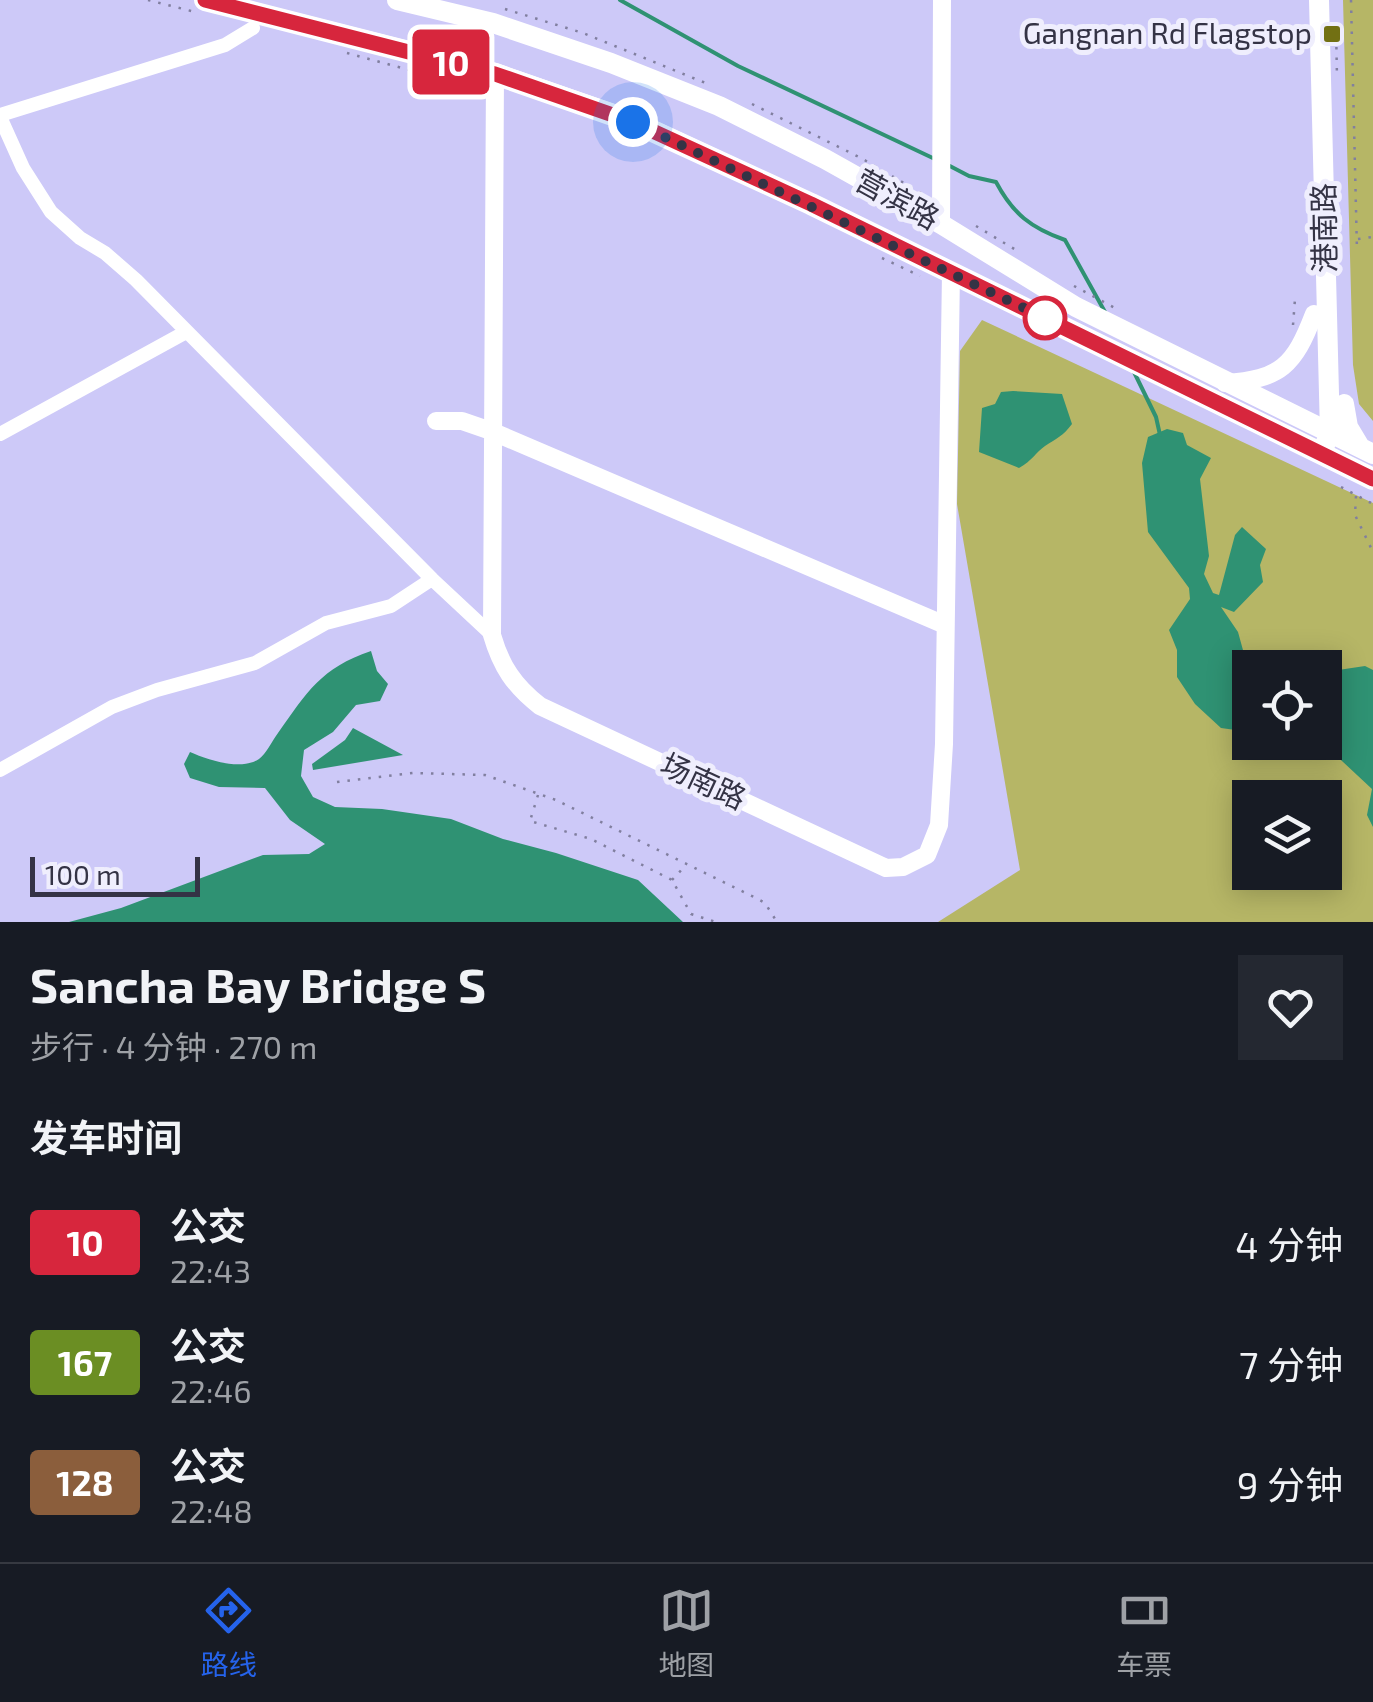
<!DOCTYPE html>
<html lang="zh">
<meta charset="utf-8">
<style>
body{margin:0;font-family:"Exo 2","Noto Sans SC",sans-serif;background:#242831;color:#f1f3f6;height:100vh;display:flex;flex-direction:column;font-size:38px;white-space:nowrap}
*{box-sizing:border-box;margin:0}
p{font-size:32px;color:#9ea1a6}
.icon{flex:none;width:55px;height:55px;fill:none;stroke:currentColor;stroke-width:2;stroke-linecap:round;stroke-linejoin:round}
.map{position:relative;height:922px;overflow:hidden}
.sheet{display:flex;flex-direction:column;background:#171b24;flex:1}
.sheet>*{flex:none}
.badge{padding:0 20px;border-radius:8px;font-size:35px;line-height:65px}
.fabs{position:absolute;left:1232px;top:650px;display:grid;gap:20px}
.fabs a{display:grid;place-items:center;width:110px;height:110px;border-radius:0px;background:#171b24;box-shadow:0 5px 25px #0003;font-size:50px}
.scale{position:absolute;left:30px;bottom:25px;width:170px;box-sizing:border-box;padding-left:10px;border:5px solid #343345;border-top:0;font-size:28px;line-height:35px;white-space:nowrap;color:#343345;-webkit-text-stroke:8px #efeefd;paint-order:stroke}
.you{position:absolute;width:50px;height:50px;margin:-25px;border:8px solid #fff;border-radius:50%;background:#1a73e8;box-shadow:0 0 0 15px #1a73e833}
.map>.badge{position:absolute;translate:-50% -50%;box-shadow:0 0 0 5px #fff}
h2{padding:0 30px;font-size:38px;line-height:90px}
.round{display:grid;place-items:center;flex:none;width:105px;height:105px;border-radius:0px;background:#242831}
.summary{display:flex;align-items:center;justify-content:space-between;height:170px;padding:0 30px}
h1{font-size:48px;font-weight:700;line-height:75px}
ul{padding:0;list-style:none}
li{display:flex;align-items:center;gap:30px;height:120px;padding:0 30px}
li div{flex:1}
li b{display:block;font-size:38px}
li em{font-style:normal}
li .badge{min-width:110px;font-weight:700;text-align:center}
.tab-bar{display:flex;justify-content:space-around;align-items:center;height:140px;border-top:2px solid #363941;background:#171b24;font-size:28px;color:#9ea1a6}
.tab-bar a{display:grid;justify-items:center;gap:5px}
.tab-bar .current{color:#2563eb}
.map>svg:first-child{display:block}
.green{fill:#b6b666;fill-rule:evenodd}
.water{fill:#2f9273}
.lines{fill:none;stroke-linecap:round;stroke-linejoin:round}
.stream{stroke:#2f9273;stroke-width:4}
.path{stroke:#817f9f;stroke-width:2.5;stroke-dasharray:2.5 8;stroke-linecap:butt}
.minor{stroke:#fff;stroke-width:14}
.tertiary{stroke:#fff;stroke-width:18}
.secondary{stroke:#fff;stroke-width:20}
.primary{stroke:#fff;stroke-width:20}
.line-casing{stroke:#fff;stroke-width:22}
.line{stroke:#d7263d;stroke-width:15}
.walk{stroke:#343345;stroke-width:10;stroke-dasharray:0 18}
.poi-dot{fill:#727013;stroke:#efeefd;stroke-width:4}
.stop-dot{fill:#fff;stroke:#d7263d;stroke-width:5}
.labels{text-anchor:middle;stroke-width:10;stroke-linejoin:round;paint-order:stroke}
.poi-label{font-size:30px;fill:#343345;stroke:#efeefd;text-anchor:end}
.street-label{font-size:30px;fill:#343345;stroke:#efeefd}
</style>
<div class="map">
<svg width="1373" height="922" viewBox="0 0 1373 922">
<rect width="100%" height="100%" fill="#cdc9f8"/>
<path class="green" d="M 1343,0 L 1373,0 L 1373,421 L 1359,404 L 1353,365 Z
M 982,320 L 1373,503 L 1373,922 L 938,922 L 1020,870 L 957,504 L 960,351 ZM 1250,668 L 1325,668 L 1325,742 L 1250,742 ZM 1250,798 L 1325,798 L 1325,872 L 1250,872 Z"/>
<path class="water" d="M 1013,391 L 1062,394 L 1072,424 C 1063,436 1057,438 1045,446 C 1036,452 1032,461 1019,468 L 979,452 L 982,408 L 995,404 L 1001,392 Z
M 1167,429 L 1183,433 L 1187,445 L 1211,458 L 1200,479 L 1209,556 L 1204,574 L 1213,593 L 1219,595 L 1235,535 L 1242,527 L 1266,549 L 1260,565 L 1263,582 L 1234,612 L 1221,607 L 1238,632 L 1246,661 L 1260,667 C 1279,660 1289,656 1307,667 L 1250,668 L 1250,732 L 1221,728 L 1195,704 L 1177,677 L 1177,650 L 1169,630 L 1190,599 L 1189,588 L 1148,532 L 1142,463 L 1148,437 Z
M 371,651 L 377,671 L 388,684 L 380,701 L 356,705 L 333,732 L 304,750 L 301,776 L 313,797 L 335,807 L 382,809 L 451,819 L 503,839 L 556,853 L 638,880 L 683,922 L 69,922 L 121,908 L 263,855 L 309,854 L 325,844 L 290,820 L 265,788 L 219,787 L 190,778 L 184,764 L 190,752 C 208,760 241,771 259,759 C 266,754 272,741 278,733 C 307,692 321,668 371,651 Z
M 1365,666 L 1373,670 L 1373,827 L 1367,815 L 1372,789 L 1327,747 L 1300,750 L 1288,743 L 1325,742 L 1325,672 Z
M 353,728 L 403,755 L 313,770 L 312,764 L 345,740 Z"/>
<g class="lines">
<path class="stream" d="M 620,0 L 738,66 L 937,160
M 946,164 L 969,176 L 996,182 C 1013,214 1031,228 1065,240 L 1105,312
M 1133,370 L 1156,417 L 1160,435"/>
<path class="path" d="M 148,0 L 195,12
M 1351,0 L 1357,251
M 505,9 L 583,33 L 708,84
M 1336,26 L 1337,78
M 347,53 L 479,89
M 752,104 L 861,158 L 926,196
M 976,226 L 1016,250
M 1358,239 L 1373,237
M 882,258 L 920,276
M 1074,286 L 1115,308
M 1293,325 L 1295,299
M 1341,487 L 1373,504
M 1356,496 L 1355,515 L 1373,552
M 337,782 L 413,773 L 485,775 L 556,800 L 758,899 L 765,903 L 777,922
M 538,795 L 530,821 L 591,839 L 672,880 L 691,914 L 716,922
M 672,880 L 686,865"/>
<path class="minor" d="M 0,115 L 225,45 L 253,28
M 0,117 L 23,168 L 51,212 L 80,238 L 105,253 L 136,280 L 432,579 L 492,635
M 0,434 L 186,332
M 0,770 L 112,707 L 157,690 L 255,663 L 326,623 L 391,606 L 432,579"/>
<path class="tertiary" d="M 495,73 L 492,635 C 501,666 514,686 540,706 L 886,868 L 903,867 L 927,855 L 939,825 L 944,744 L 951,272
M 941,224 L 942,0
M 1225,383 C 1281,379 1294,366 1314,314
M 436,421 L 462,421 L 491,431 L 945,625"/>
<path class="secondary" d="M 1319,0 L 1330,433 L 1324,447"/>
<path class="primary" d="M 205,0 L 495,73 L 633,121 L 811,204 L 1373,479
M 397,0 L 493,23 L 611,63 L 719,106 L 825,159 L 941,224 L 1076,307 L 1373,454
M 1344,404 L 1348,427 L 1360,447"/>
</g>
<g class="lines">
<g class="line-casing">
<path id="line" d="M 205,0 L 495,74 L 633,122 L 811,204 L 1373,479"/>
</g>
<use href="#line" class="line"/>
<path class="walk" d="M 633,122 L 1045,318"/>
</g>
<rect class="poi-dot" x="1322" y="24" width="20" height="20" rx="5"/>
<circle class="stop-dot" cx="1045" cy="318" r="20"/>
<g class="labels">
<g class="poi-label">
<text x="1312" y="44">Gangnan Rd Flagstop</text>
</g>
<g class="street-label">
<text transform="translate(897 200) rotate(29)" y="10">营滨路</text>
<text transform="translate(1325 228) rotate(-91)" y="10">港南路</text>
<text transform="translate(703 782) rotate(25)" y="10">场南路</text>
</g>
</g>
</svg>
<div class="fabs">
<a><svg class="icon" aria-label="locate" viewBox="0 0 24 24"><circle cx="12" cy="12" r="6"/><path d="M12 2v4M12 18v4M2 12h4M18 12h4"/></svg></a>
<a><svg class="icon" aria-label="layers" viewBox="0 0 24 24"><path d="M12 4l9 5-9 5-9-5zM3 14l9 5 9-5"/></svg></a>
</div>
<div class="scale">100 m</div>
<div class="you" style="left:633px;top:122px"></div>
<b class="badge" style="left:451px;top:62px;background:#d7263d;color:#fff">10</b>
</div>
<section class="sheet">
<div class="summary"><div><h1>Sancha Bay Bridge S</h1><p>步行 · 4 分钟 · 270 m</p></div><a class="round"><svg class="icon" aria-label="heart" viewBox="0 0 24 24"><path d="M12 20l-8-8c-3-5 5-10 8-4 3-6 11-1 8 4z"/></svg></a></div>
<h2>发车时间</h2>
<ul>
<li><span class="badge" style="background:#d7263d;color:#fff">10</span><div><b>公交</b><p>22:43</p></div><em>4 分钟</em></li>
<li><span class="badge" style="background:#6b8e23;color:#fff">167</span><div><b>公交</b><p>22:46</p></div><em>7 分钟</em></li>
<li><span class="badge" style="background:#8b5e3c;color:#fff">128</span><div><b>公交</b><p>22:48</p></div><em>9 分钟</em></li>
</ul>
</section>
<nav class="tab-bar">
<a class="current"><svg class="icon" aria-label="directions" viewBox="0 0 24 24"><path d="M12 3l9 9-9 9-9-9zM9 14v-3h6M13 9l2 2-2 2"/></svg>路线</a>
<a><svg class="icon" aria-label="map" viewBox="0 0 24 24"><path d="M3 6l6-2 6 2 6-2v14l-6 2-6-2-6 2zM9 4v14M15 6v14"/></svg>地图</a>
<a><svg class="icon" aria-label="tickets" viewBox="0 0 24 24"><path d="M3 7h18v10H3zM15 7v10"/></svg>车票</a>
</nav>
